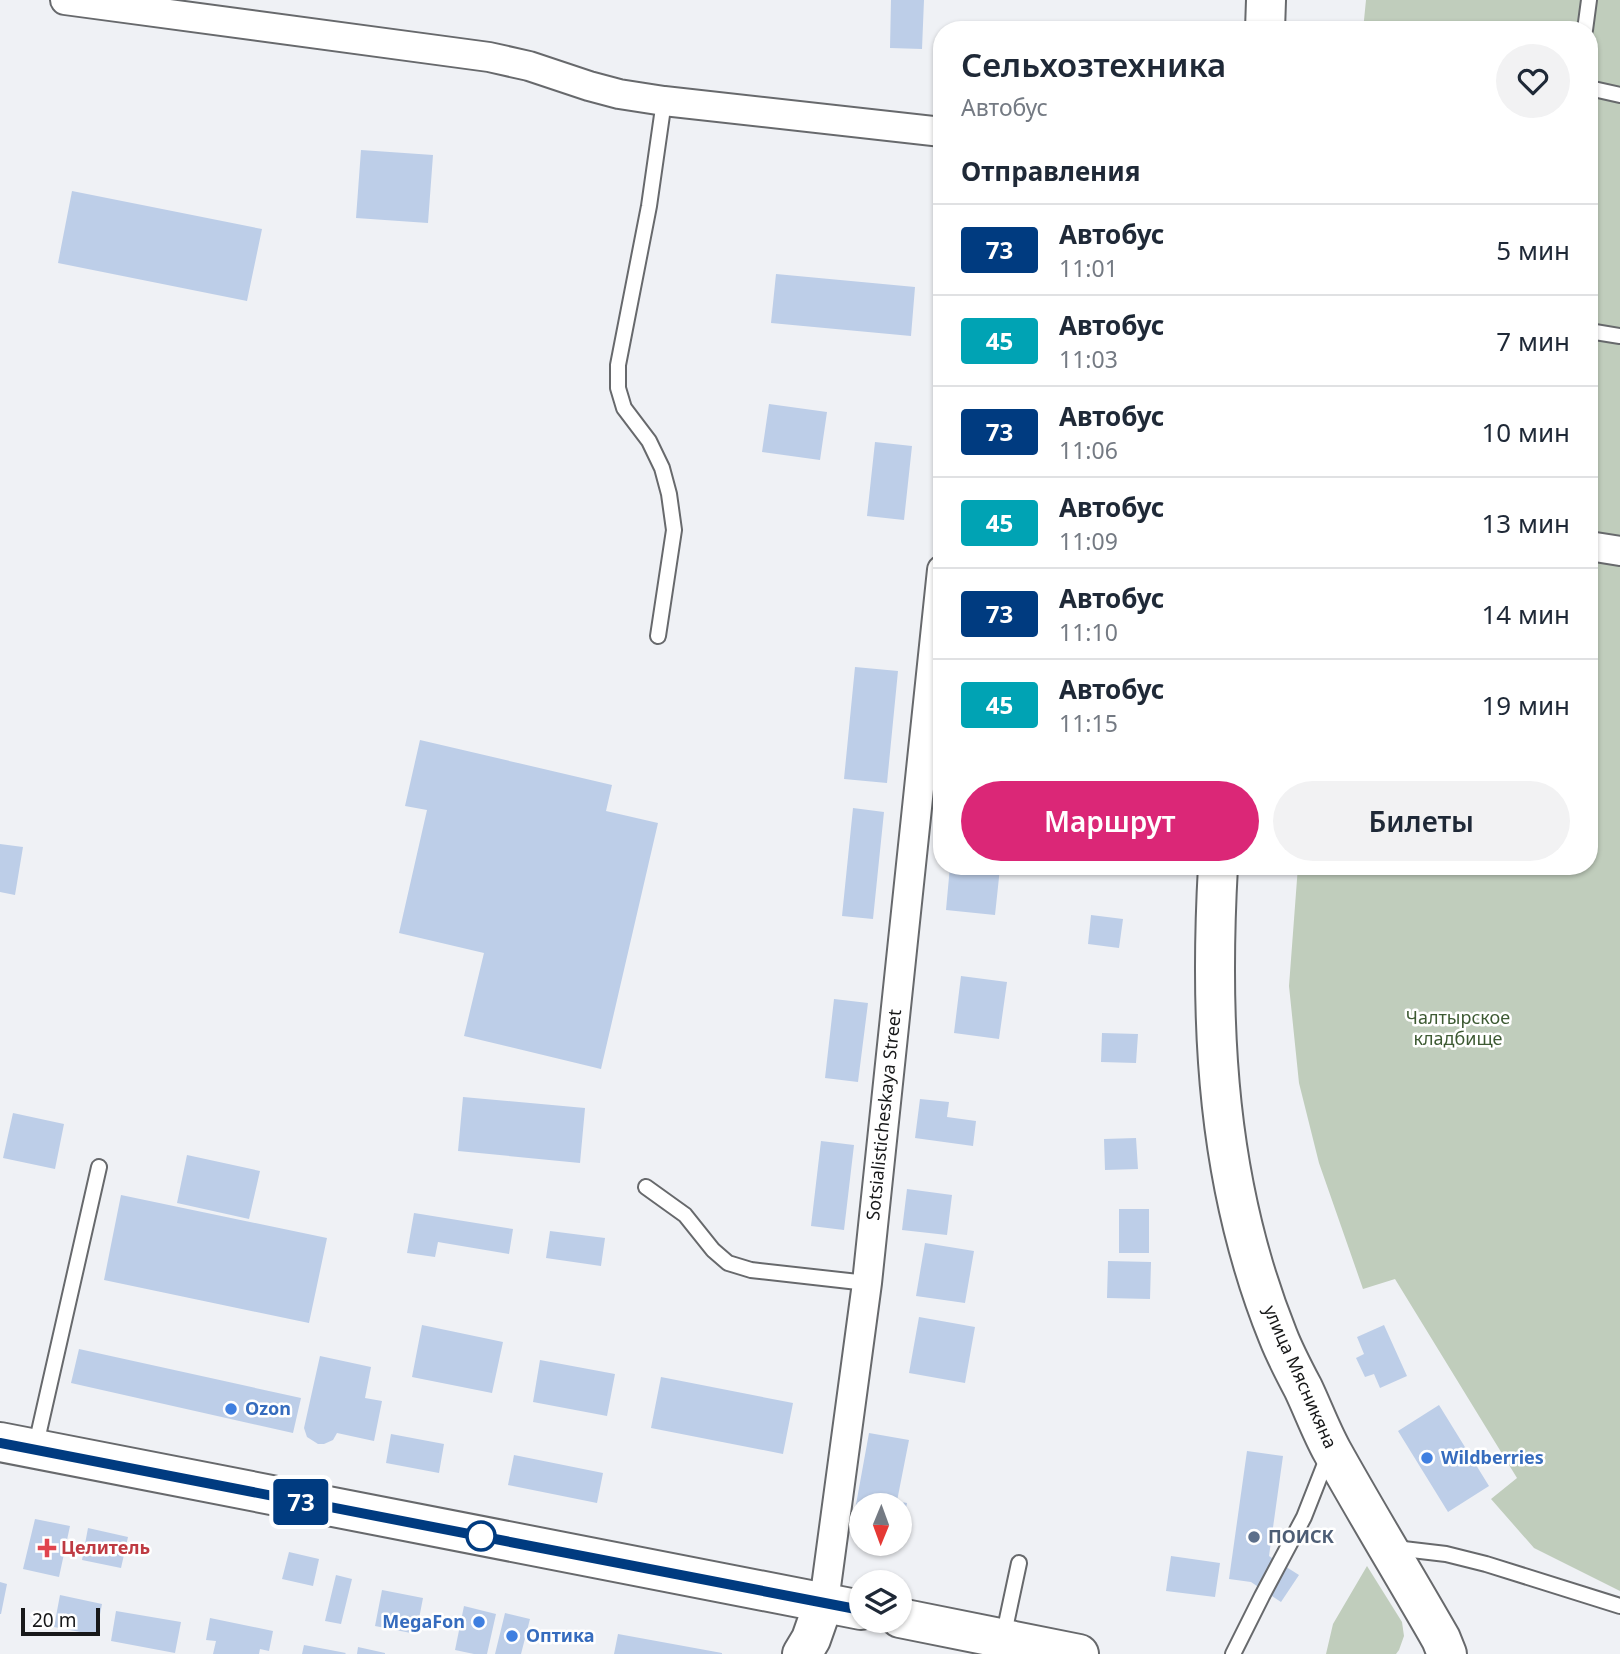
<!DOCTYPE html>
<html lang="ru">
<meta charset="utf-8">
<style>
body{margin:0;font-family:"Noto Sans",sans-serif;background:#f2f2f3;color:#1f2937;height:100vh;display:flex;flex-direction:column;font-size:26px;white-space:nowrap}
*{box-sizing:border-box;margin:0}
p{font-size:23px;color:#747a83}
.icon{flex:none;width:38px;height:38px;fill:none;stroke:currentColor;stroke-width:2;stroke-linecap:round;stroke-linejoin:round}
.map{position:relative;flex:1;overflow:hidden}
.drawer{position:absolute;left:933px;top:21px;width:665px;height:854px;display:flex;flex-direction:column;background:#fff;border-radius:28px;box-shadow:0 2px 5px #0004}
.drawer>*{flex:none}
.badge{padding:0 14px;border-radius:5px;font-size:24px;line-height:46px}
.needle{width:46px;rotate:181deg}
.controls{position:absolute;left:849px;top:1493px;display:grid;gap:14px}
.controls a{display:grid;place-items:center;width:63px;height:63px;border-radius:50%;background:#fff;box-shadow:0 2px 5px #0004;font-size:35px}
.scale{position:absolute;left:21px;bottom:18px;width:79px;box-sizing:border-box;padding-left:7px;border:4px solid #171819;border-top:0;font-size:19px;line-height:24px;white-space:nowrap;color:#171819;-webkit-text-stroke:5px #fff;paint-order:stroke}
.map>.badge{position:absolute;translate:-50% -50%;box-shadow:0 0 0 4px #fff}
h2{padding:0 28px;font-size:26px;line-height:63px}
.round{display:grid;place-items:center;flex:none;width:74px;height:74px;border-radius:37px;background:#f2f2f3}
.summary{display:flex;align-items:center;justify-content:space-between;height:119px;padding:0 28px}
h1{font-size:33px;font-weight:600;line-height:52px}
.action{display:flex;gap:14px;margin-top:auto;padding:14px 28px}
.action a{flex:1;height:80px;border-radius:42px;background:#db2777;color:#fff;font-size:28px;font-weight:600;line-height:80px;text-align:center}
.action a+a{background:#f2f2f3;color:#1f2937}
ul{padding:0;list-style:none}
li{display:flex;align-items:center;gap:21px;height:91px;padding:0 28px;border-top:2px solid #e0e1e3}
li div{flex:1}
li b{display:block;font-size:26px}
li em{font-style:normal}
li .badge{min-width:77px;font-weight:700;text-align:center}
.map>svg:first-child{display:block}
.green{fill:#c0cdbc}
.building{fill:#bdcee8}
.lines{fill:none;stroke-linecap:round;stroke-linejoin:round}
.lane-casing{stroke:#67696c;stroke-width:18}
.street-casing{stroke:#67696c;stroke-width:32}
.secondary-casing{stroke:#67696c;stroke-width:42}
.primary-casing{stroke:#67696c;stroke-width:42}
.lane{stroke:#fff;stroke-width:14}
.street{stroke:#fff;stroke-width:28}
.secondary{stroke:#fff;stroke-width:38}
.primary{stroke:#fff;stroke-width:38}
.line-casing{stroke:#fff;stroke-width:16}
.line{stroke:#003b80;stroke-width:10}
.shop-dot{fill:#3f7fe0;stroke:#fff;stroke-width:2.5}
.stop-dot{fill:#fff;stroke:#003b80;stroke-width:3.5}
.service-dot{fill:#5c6f8a;stroke:#fff;stroke-width:2.5}
.health-dot{fill:#e0444e;stroke:#fff;stroke-width:2.5}
.labels{text-anchor:middle;stroke-width:5;stroke-linejoin:round;paint-order:stroke}
.park-label{font-size:18px;fill:#3d5a33;stroke:#fff}
.street-label{font-size:18px;fill:#171819;stroke:#fff}
.shop-label{font-size:18px;font-weight:bold;fill:#366cbe;stroke:#fff;text-anchor:start}
.service-label{font-size:18px;font-weight:bold;fill:#4e5e75;stroke:#fff;text-anchor:start}
.health-label{font-size:18px;font-weight:bold;fill:#be3a42;stroke:#fff;text-anchor:start}
</style>
<div class="map">
<svg width="1620" height="1654" viewBox="0 0 1620 1654">
<rect width="100%" height="100%" fill="#eff1f5"/>
<path class="green" d="M 1366,0 L 1620,0 L 1620,1591 L 1534,1548 L 1491,1499 L 1517,1478 L 1395,1279 L 1363,1289 L 1319,1163 L 1299,1083 L 1289,986 L 1298,866 L 1589,866 L 1589,30 L 1363,30 Z
M 1367,1566 L 1402,1622 L 1404,1636 L 1399,1650 L 1396,1654 L 1326,1654 L 1333,1624 Z"/>
<path class="building" d="M 891,0 L 924,0 L 922,49 L 890,48 Z
M 361,150 L 433,155 L 428,223 L 356,218 Z
M 72,191 L 262,229 L 247,301 L 58,263 Z
M 776,274 L 915,287 L 911,336 L 771,323 Z
M 769,404 L 827,412 L 820,460 L 762,452 Z
M 875,442 L 912,446 L 904,520 L 867,516 Z
M 855,667 L 898,671 L 887,783 L 844,779 Z
M 420,740 L 612,785 L 606,811 L 658,823 L 601,1069 L 464,1036 L 484,953 L 399,933 L 427,810 L 405,806 Z
M 853,808 L 884,812 L 873,919 L 842,916 Z
M 0,844 L 23,847 L 15,895 L 0,892 Z
M 950,866 L 1000,868 L 995,915 L 946,910 Z
M 1091,915 L 1123,919 L 1119,948 L 1088,944 Z
M 961,976 L 1007,982 L 999,1039 L 954,1033 Z
M 834,999 L 868,1003 L 858,1082 L 825,1078 Z
M 1102,1033 L 1138,1034 L 1136,1063 L 1101,1062 Z
M 463,1097 L 585,1108 L 580,1163 L 458,1151 Z
M 920,1099 L 949,1102 L 947,1117 L 976,1121 L 973,1146 L 915,1138 Z
M 13,1113 L 64,1124 L 55,1169 L 3,1158 Z
M 1136,1138 L 1138,1169 L 1105,1170 L 1104,1139 Z
M 821,1141 L 854,1145 L 844,1230 L 811,1226 Z
M 187,1155 L 260,1171 L 249,1219 L 177,1203 Z
M 907,1189 L 952,1195 L 947,1235 L 902,1230 Z
M 121,1195 L 327,1238 L 309,1323 L 104,1280 Z
M 1119,1209 L 1149,1209 L 1149,1253 L 1119,1253 Z
M 414,1213 L 513,1229 L 509,1254 L 438,1242 L 435,1257 L 407,1253 Z
M 550,1231 L 605,1238 L 601,1266 L 546,1258 Z
M 925,1243 L 974,1251 L 965,1303 L 916,1296 Z
M 1108,1261 L 1151,1262 L 1150,1299 L 1107,1298 Z
M 919,1317 L 975,1327 L 965,1383 L 909,1373 Z
M 422,1325 L 503,1342 L 492,1393 L 412,1377 Z
M 1384,1325 L 1407,1376 L 1380,1388 L 1374,1374 L 1365,1377 L 1356,1358 L 1364,1354 L 1357,1337 Z
M 79,1349 L 301,1398 L 293,1433 L 71,1383 Z
M 320,1356 L 371,1367 L 365,1398 L 382,1401 L 374,1441 L 337,1433 L 333,1440 L 324,1444 L 318,1444 L 307,1437 L 304,1428 Z
M 540,1360 L 615,1374 L 607,1416 L 533,1402 Z
M 661,1377 L 793,1403 L 783,1454 L 651,1428 Z
M 1439,1405 L 1489,1486 L 1448,1512 L 1398,1431 Z
M 869,1433 L 909,1440 L 897,1501 L 907,1503 L 901,1535 L 900,1534 L 900,1505 L 861,1505 L 861,1534 L 851,1532 Z
M 391,1434 L 444,1444 L 439,1473 L 386,1463 Z
M 1247,1451 L 1283,1456 L 1269,1556 L 1299,1575 L 1281,1602 L 1251,1582 L 1229,1579 Z
M 514,1455 L 603,1473 L 597,1503 L 508,1485 Z
M 35,1519 L 70,1526 L 59,1577 L 23,1569 Z
M 88,1528 L 128,1537 L 121,1568 L 82,1560 Z
M 289,1552 L 319,1559 L 313,1586 L 282,1579 Z
M 1171,1556 L 1220,1563 L 1215,1597 L 1166,1591 Z
M 336,1575 L 352,1579 L 341,1624 L 325,1621 Z
M 0,1582 L 7,1584 L 1,1614 L 0,1614 Z
M 382,1590 L 423,1598 L 416,1634 L 375,1626 Z
M 60,1595 L 102,1604 L 96,1635 L 54,1627 Z
M 464,1606 L 496,1614 L 487,1654 L 474,1654 L 455,1650 Z
M 116,1611 L 181,1622 L 175,1653 L 111,1641 Z
M 505,1613 L 530,1619 L 521,1654 L 495,1654 Z
M 210,1618 L 273,1631 L 269,1651 L 260,1649 L 259,1654 L 213,1654 L 216,1641 L 206,1640 Z
M 618,1634 L 722,1653 L 722,1654 L 614,1654 Z
M 304,1645 L 346,1653 L 345,1654 L 302,1654 Z
M 358,1647 L 385,1653 L 385,1654 L 357,1654 Z"/>
<g class="lines">
<g class="lane-casing">
<path id="lane" d="M 1585,30 L 1589,0
M 1589,88 L 1620,95
M 1589,331 L 1620,336
M 658,636 L 674,530 L 669,494 L 662,468 L 649,441 L 624,408 L 618,388 L 618,365 L 649,206 L 664,101
M 646,1187 L 685,1215 L 713,1250 L 728,1263 L 751,1270 L 867,1283
M 35,1449 L 99,1167
M 1395,1548 L 1446,1554 L 1486,1564 L 1620,1606
M 1003,1638 L 1019,1563
M 1233,1654 L 1262,1596 L 1304,1517 L 1328,1456"/>
</g>
<g class="street-casing">
<path id="street" d="M 65,0 L 489,57 L 529,66 L 589,86 L 619,94 L 664,101 L 942,132
M 1589,546 L 1620,551
M 824,1602 L 867,1283 L 942,570"/>
</g>
<g class="secondary-casing">
<path id="secondary" d="M 1265,30 L 1266,0
M 1218,866 C 1209,1027 1217,1185 1278,1336 C 1285,1354 1294,1371 1303,1388 C 1313,1409 1321,1431 1332,1451 C 1367,1514 1405,1576 1441,1639 L 1447,1654
M 802,1654 L 811,1639 L 824,1602"/>
</g>
<g class="primary-casing">
<path id="primary" d="M 0,1442 L 861,1610
M 900,1618 L 1079,1654"/>
</g>
<use href="#lane" class="lane"/>
<use href="#street" class="street"/>
<use href="#secondary" class="secondary"/>
<use href="#primary" class="primary"/>
</g>
<g class="lines">
<g class="line-casing">
<path id="line" d="M 0,1443 L 861,1610"/>
</g>
<use href="#line" class="line"/>
</g>
<g class="shop-dot">
<circle cx="231" cy="1409" r="7"/>
<circle cx="1427" cy="1458" r="7"/>
<circle cx="479" cy="1622" r="7"/>
<circle cx="512" cy="1636" r="7"/>
</g>
<circle class="stop-dot" cx="481" cy="1536" r="14"/>
<circle class="service-dot" cx="1254" cy="1537" r="7"/>
<path class="health-dot" d="M43.5 1537.5h7v7h7v7h-7v7h-7v-7h-7v-7h7z"/>
<g class="labels">
<g class="park-label">
<text x="1458" y="1024">Чалтырское<tspan x="1458" dy="21">кладбище</tspan></text>
</g>
<g class="street-label">
<text transform="translate(884 1115) rotate(-84)" y="6">Sotsialisticheskaya Street</text>
<text transform="translate(1300 1377) rotate(66)" y="6">улица Мясникяна</text>
</g>
<g class="shop-label">
<text x="245" y="1415">Ozon</text>
<text x="1441" y="1464">Wildberries</text>
<text x="465" y="1628" text-anchor="end">MegaFon</text>
<text x="526" y="1642">Оптика</text>
</g>
<g class="service-label">
<text x="1268" y="1543">ПОИСК</text>
</g>
<g class="health-label">
<text x="61" y="1554">Целитель</text>
</g>
</g>
</svg>
<div class="controls">
<a><svg class="needle" viewBox="-14 -14 28 28"><path d="M0-13l5 13h-10z" fill="#e53935"/><path d="M0 13l5-13h-10z" fill="#747a83"/></svg></a>
<a><svg class="icon" aria-label="layers" viewBox="0 0 24 24"><path d="M12 4l9 5-9 5-9-5zM3 14l9 5 9-5"/></svg></a>
</div>
<div class="scale">20 m</div>
<b class="badge" style="left:301px;top:1502px;background:#003b80;color:#fff">73</b>
<section class="drawer">
<div class="summary"><div><h1>Сельхозтехника</h1><p>Автобус</p></div><a class="round"><svg class="icon" aria-label="heart" viewBox="0 0 24 24"><path d="M12 20l-8-8c-3-5 5-10 8-4 3-6 11-1 8 4z"/></svg></a></div>
<h2>Отправления</h2>
<ul>
<li><span class="badge" style="background:#003b80;color:#fff">73</span><div><b>Автобус</b><p>11:01</p></div><em>5 мин</em></li>
<li><span class="badge" style="background:#00a3b4;color:#fff">45</span><div><b>Автобус</b><p>11:03</p></div><em>7 мин</em></li>
<li><span class="badge" style="background:#003b80;color:#fff">73</span><div><b>Автобус</b><p>11:06</p></div><em>10 мин</em></li>
<li><span class="badge" style="background:#00a3b4;color:#fff">45</span><div><b>Автобус</b><p>11:09</p></div><em>13 мин</em></li>
<li><span class="badge" style="background:#003b80;color:#fff">73</span><div><b>Автобус</b><p>11:10</p></div><em>14 мин</em></li>
<li><span class="badge" style="background:#00a3b4;color:#fff">45</span><div><b>Автобус</b><p>11:15</p></div><em>19 мин</em></li>
</ul>
<div class="action"><a>Маршрут</a><a>Билеты</a></div>
</section>
</div>
